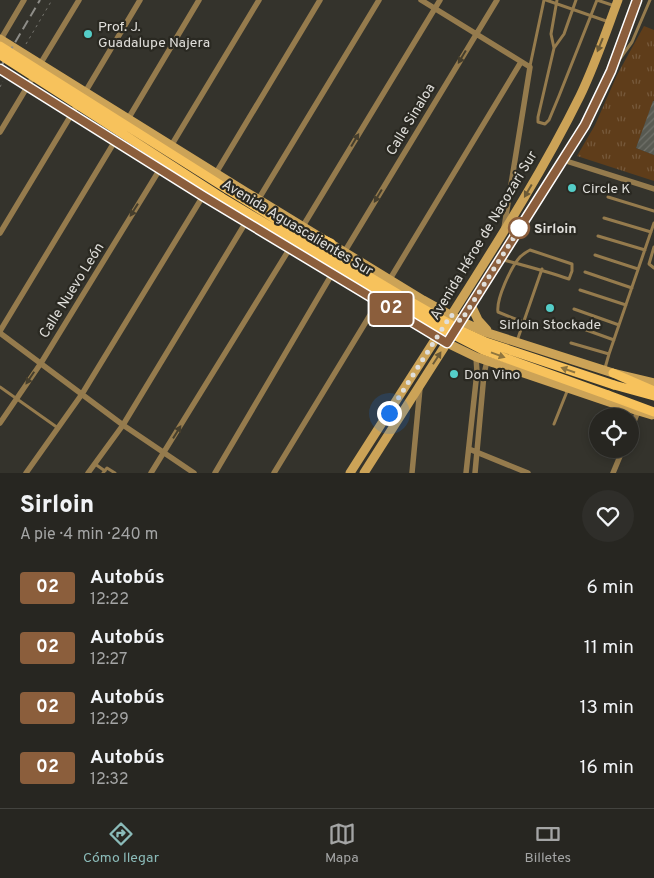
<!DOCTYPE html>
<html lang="es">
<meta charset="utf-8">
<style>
body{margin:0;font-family:Overpass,sans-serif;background:#2f2e2a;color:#f1f3f6;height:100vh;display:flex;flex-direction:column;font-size:19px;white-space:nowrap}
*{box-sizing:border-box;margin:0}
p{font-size:16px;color:#a4a5a5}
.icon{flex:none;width:28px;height:28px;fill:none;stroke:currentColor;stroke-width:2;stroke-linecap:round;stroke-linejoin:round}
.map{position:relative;height:473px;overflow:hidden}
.panel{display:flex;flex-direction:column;background:#272621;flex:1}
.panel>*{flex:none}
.badge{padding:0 10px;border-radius:4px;font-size:18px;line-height:32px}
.buttons{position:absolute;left:589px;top:408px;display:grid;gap:10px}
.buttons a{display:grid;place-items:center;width:50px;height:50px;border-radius:50%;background:#272621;box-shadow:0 2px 8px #0003,0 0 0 1px #43433f;font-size:25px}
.you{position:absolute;width:25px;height:25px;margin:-12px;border:4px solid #fff;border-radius:50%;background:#1a73e8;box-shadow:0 0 0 8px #1a73e833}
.map>.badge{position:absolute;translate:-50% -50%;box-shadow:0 0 0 2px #fff}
.round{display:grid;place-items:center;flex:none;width:52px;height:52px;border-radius:26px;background:#2f2e2a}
.summary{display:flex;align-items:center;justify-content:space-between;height:85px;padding:0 20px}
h1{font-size:24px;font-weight:800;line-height:38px}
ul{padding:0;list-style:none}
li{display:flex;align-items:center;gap:15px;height:60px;padding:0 20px}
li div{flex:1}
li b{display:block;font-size:19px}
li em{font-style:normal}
li .badge{min-width:55px;font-weight:700;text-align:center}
.tab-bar{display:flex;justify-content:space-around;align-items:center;height:70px;border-top:1px solid #43433f;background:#272621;font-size:14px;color:#a4a5a5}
.tab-bar a{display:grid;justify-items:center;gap:2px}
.tab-bar .current{color:#8bbbb9}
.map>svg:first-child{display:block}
.grass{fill:url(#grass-tufts)}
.building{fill:url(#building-hatch)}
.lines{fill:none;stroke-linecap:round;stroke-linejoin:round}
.path{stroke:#74736d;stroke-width:1;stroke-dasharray:2.5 4;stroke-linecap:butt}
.lane{stroke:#957b4d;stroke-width:3}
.street{stroke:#957b4d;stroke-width:5.5}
.secondary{stroke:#cca357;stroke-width:9}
.primary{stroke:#f7c25c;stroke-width:9}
.rail{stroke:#8e8d88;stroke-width:2;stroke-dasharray:10 5;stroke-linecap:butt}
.primary-bridge{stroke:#f7c25c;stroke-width:9}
.oneway{fill:#6b5a37}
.oneway2{fill:#453e2d}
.oneway3{fill:#90763f}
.line-casing{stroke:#fff;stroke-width:11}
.line{stroke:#8b5e3c;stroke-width:8}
.walk{stroke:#e0dfdb;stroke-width:5;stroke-dasharray:0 9}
.poi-dot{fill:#54cdc8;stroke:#2a2922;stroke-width:2}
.stop-dot{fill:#fff;stroke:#8b5e3c;stroke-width:2.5}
.labels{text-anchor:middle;stroke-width:4.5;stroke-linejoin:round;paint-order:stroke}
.poi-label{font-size:14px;fill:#e0dfdb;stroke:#2a2922;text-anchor:start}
.street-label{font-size:14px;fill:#e0dfdb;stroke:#2a2922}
.stop-label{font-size:14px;font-weight:bold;fill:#e0dfdb;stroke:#2a2922;text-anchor:start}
</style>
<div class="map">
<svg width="654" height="473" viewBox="0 0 654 473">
<defs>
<pattern id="grass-tufts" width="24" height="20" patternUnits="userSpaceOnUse" patternTransform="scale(1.25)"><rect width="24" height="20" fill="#5f3d1a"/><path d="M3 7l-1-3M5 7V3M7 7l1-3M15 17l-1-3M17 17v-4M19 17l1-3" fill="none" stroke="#76593b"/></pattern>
<pattern id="building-hatch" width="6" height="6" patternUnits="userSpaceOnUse" patternTransform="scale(1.25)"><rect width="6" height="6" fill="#575951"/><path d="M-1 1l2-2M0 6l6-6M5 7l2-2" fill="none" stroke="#6f7069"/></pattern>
</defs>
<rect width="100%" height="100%" fill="#34332c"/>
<path class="grass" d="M 644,26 L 654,30 L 654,100 L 636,148 L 654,155 L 654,181 L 577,156 L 595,125 L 617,75 Z"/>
<path class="building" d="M 653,101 L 654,101 L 654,155 L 636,148 Z"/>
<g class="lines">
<path class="path" d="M 26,44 L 52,0
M 0,87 L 3,81"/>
<path class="lane" d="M 546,0 L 609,22
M 576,0 L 564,34 L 554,48 L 538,117 L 538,122 L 545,124 L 549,120 L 559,96 L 597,0
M 597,0 L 615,6
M 554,48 L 551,34 L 557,0
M 619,60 L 632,42 L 650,0
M 530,66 L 544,0
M 608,197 L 654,211
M 604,218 L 651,232
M 598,236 L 645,250
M 654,247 L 649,264 L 654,268
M 595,255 L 638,269
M 500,259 C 523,265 546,271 569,279 L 572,271 L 572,264 L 530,250 C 526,252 523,254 520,257 C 511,267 496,299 498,312 L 523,322
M 585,272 L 632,288
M 580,290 L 626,305
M 574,309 L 619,325
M 567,323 L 614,340
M 517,341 L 542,269
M 571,343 L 609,354 L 654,223
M 605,368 L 609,354
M 0,387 L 58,428
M 554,424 L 568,389
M 95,464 L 105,471
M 103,473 L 107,468 L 115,473"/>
<path class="street" d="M 421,0 L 530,67 L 504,228
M 1,39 L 24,0
M 39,66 L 79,0
M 84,94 L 140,0
M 128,119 L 199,0
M 0,132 L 35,74
M 171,146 L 259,0
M 563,160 L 654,189
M 216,173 L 320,0
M 258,200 L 379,0
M 303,226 L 440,0
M 0,233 L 79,102
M 345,251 L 497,0
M 390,279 L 521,62
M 0,331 L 115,141
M 0,333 L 123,425 L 194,473
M 0,423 L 41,363 L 160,169
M 630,432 L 638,411
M 469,449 L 528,473
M 26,473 L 82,394 L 203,196
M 88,473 L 123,425 L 246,222
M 151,473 L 290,248
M 215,473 L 332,274
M 274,473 L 378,302
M 412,473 L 420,388
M 466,473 L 477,372 L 476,357
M 475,473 L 484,374 L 487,361
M 613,473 L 623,449"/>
<path class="secondary" d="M 0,39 L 246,192 L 423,300 L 461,321 L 485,332 L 613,373 L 654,383
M 0,69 L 203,196 L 447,343 L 476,357 L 612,403 L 652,415
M 471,305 L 478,320 L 487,330
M 449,319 C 495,246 542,173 580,96 C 595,65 606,32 618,0
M 458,325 L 585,125 L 611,71 L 637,0
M 350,473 L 440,332
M 364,473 L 450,338"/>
<path class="primary" d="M 227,189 L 338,258
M 221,197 L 333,264
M 309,233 L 331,243
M 290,245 L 309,260
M 613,373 L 654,391
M 614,385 L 654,396
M 608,395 L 654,412"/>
<path class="rail" d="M 0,68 L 40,0"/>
<path class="primary-bridge" d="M 0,46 L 227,189
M 0,55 L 221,197
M 338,258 L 415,304 L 460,330 L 486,342 L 614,385
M 333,264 L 427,321 L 483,350 L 608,395"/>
</g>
<defs><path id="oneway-solid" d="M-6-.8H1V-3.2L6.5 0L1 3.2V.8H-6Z" transform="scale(1.25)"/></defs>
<g class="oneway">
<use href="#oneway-solid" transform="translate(600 45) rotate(112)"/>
<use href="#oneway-solid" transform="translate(528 191) rotate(120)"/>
<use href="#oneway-solid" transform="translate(437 358) rotate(-57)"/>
</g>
<g class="oneway2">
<use href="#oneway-solid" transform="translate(462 57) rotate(121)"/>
<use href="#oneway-solid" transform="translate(355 140) rotate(-59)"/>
<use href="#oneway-solid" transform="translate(378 196) rotate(121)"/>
<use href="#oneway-solid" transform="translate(134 210) rotate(122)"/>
<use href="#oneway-solid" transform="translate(30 378) rotate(124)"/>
<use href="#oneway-solid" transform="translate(177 432) rotate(-58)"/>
</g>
<g class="oneway3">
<use href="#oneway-solid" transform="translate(498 355) rotate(20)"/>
<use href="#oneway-solid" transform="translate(568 370) rotate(-161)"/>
</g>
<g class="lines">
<g class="line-casing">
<path id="line" d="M 0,69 L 203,196 L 447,343 L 585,125 L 611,71 L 637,0"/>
</g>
<use href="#line" class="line"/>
<path class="walk" d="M 389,413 L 451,315 L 461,321 L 521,226 L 519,228"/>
</g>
<g class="poi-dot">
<circle cx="88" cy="34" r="5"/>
<circle cx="572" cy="188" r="5"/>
<circle cx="550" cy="308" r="5"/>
<circle cx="454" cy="374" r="5"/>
</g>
<circle class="stop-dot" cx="519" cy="228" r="10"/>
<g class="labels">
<g class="poi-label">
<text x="98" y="31">Prof. J.<tspan x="98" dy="16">Guadalupe Najera</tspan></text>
<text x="582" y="193">Circle K</text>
<text x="550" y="329" text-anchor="middle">Sirloin Stockade</text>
<text x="464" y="379">Don Vino</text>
</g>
<g class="street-label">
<text transform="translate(410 119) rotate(-59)" y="5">Calle Sinaloa</text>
<text transform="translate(298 227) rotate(31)" y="5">Avenida Aguascalientes Sur</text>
<text transform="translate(483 235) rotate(-59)" y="5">Avenida Héroe de Nacozari Sur</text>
<text transform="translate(71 290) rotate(-58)" y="5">Calle Nuevo León</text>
</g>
<g class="stop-label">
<text x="534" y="233">Sirloin</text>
</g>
</g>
</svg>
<div class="buttons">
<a><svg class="icon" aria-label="locate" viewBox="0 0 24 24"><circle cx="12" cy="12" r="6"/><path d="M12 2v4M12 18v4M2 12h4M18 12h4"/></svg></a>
</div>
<div class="you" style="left:389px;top:413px"></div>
<b class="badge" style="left:391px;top:309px;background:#8b5e3c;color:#fff">02</b>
</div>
<section class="panel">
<div class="summary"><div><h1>Sirloin</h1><p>A pie · 4 min · 240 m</p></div><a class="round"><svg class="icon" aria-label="heart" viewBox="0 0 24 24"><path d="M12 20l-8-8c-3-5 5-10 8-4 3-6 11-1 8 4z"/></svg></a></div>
<ul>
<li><span class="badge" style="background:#8b5e3c;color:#fff">02</span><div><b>Autobús</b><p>12:22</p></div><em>6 min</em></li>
<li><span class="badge" style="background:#8b5e3c;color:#fff">02</span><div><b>Autobús</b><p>12:27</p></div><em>11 min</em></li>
<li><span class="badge" style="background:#8b5e3c;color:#fff">02</span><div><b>Autobús</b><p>12:29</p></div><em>13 min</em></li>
<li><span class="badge" style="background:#8b5e3c;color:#fff">02</span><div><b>Autobús</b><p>12:32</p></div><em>16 min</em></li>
</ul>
</section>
<nav class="tab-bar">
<a class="current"><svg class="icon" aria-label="directions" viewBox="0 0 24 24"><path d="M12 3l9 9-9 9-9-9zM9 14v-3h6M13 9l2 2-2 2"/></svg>Cómo llegar</a>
<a><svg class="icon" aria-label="map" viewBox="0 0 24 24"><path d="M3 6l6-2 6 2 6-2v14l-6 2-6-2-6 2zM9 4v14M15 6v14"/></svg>Mapa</a>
<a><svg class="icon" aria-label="tickets" viewBox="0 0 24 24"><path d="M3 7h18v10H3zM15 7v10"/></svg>Billetes</a>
</nav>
